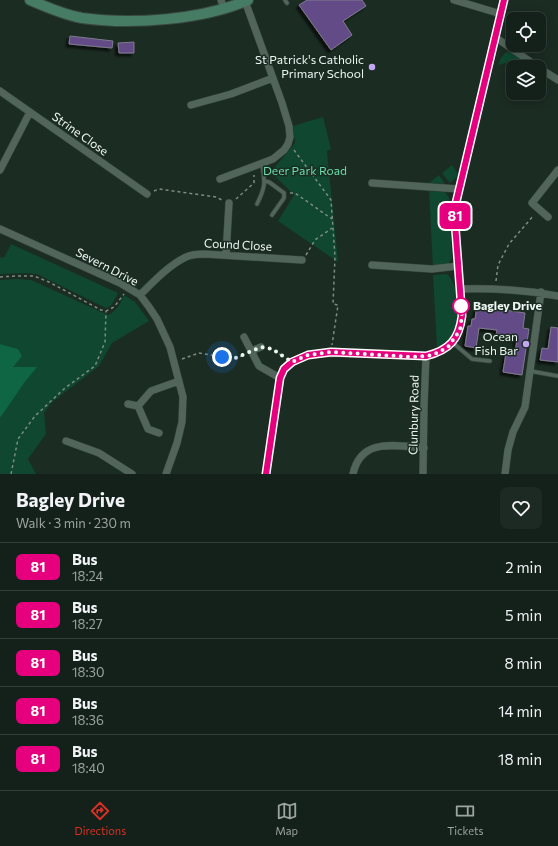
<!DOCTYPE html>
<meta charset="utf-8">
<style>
body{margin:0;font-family:Commissioner,sans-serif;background:#1d2923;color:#f1f3f6;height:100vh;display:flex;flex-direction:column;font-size:15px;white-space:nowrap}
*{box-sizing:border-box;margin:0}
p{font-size:13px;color:#9da3a2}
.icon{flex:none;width:22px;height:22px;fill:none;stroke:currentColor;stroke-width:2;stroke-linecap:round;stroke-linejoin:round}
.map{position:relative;height:474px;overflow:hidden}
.panel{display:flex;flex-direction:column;background:#14211a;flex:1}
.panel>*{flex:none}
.badge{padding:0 8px;border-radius:6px;font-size:14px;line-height:26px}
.controls{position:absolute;left:506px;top:12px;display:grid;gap:8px}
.controls a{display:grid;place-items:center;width:40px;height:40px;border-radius:8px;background:#14211a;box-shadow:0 2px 10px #0003,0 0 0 1px #333e39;font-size:20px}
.you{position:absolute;width:20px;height:20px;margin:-10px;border:3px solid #fff;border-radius:50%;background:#1a73e8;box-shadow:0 0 0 6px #1a73e833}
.map>.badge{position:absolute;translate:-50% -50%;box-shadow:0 0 0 2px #fff}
.round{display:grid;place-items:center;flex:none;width:42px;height:42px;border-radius:8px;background:#1d2923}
.overview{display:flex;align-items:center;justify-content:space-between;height:68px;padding:0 16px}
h1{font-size:19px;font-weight:700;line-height:30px}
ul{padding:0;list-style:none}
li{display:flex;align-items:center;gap:12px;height:48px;padding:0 16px;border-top:1px solid #333e39}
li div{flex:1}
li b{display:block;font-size:15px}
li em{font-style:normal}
li .badge{min-width:44px;font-weight:700;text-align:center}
.tab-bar{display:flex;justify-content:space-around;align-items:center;height:56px;border-top:1px solid #333e39;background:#14211a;font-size:11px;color:#9da3a2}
.tab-bar a{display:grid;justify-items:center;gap:2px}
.tab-bar .current{color:#d93025}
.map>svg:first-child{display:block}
.green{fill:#0f4730}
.water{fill:#0f6645}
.building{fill:#624c87;stroke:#807a8c;filter:url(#shadow)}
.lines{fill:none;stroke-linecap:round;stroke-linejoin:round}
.lane-casing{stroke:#38473f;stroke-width:5}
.street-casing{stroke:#38473f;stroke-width:8}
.secondary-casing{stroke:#38473f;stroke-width:12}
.path{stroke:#7e8c84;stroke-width:1.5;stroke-dasharray:3 3;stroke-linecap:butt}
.lane{stroke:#51655a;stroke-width:3.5}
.street{stroke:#51655a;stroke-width:7}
.secondary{stroke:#467c64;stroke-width:10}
.line-casing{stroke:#fff;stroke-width:9}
.line{stroke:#e6007e;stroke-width:6}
.walk{stroke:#ecf7f1;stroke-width:4;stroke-dasharray:0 7.2}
.poi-dot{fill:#c2a8f2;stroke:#1b2c23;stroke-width:1.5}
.stop-dot{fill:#fff;stroke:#e6007e;stroke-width:2}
.labels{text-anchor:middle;stroke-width:3;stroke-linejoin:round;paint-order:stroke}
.poi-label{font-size:12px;fill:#ecf7f1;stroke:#1b2c23;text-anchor:end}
.street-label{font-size:12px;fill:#ecf7f1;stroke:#1b2c23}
.park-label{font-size:12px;fill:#6ddaa7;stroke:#1b2c23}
.stop-label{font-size:12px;font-weight:bold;fill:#ecf7f1;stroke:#1b2c23;text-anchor:start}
</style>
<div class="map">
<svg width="558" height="474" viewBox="0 0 558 474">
<defs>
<filter id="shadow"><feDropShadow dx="-3" dy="3" stdDeviation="1" flood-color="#0009"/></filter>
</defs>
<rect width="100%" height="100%" fill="#1b2c23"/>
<path class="green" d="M 509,52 L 520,59 L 498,65 L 501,58 L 505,53 Z
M 323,117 L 331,149 L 327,151 L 338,262 L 278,221 L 294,195 L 271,172 L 295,143 L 293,126 Z
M 452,165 L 458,174 L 456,178 L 450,183 L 442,173 Z
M 439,175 L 444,182 L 444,184 L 429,183 Z
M 429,191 L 445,192 L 449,198 L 450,204 L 450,221 L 452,258 L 448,264 L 433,267 Z
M 11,244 L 118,293 L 111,306 L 106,308 L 37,274 L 26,273 L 0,274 L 0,257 L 4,258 Z
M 446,274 C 458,279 460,316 456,327 C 452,337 446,343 437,348 L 433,275 Z
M 17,279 L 31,280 L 108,315 C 117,311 120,304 124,295 L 135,302 L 149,321 L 112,343 L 99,366 L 51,403 L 44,413 L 46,434 L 28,459 L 36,474 L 0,474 L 0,418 L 8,404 L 36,367 L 12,367 L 18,349 L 0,344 L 0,280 Z"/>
<path class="water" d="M 0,344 L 18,349 L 22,356 L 13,367 L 37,367 L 24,383 L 0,418 Z"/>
<path class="building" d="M 307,0 L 362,0 L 366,6 L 343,21 L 352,35 L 331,50 L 299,5 Z
M 70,36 L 113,41 L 112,48 L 69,44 Z
M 134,42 L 134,53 L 119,53 L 118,43 Z
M 477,306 L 525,313 L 523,328 L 529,329 L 522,375 L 503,372 L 506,353 L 515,354 L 517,339 L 496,336 L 497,330 L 479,328 L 476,348 L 465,346 L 468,326 L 471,326 L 472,319 L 475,319 Z
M 551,327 L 558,328 L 558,362 L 540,360 L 542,348 L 548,349 Z"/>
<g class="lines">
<g class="lane-casing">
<path id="lane" d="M 285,0 L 287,3
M 264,181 L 269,182 L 284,193 L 284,198 L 272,215
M 257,204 C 266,186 265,183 262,164
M 452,342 L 472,359 L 490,361
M 530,371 L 558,376"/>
</g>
<g class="street-casing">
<path id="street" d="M 221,0 L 224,9
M 454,0 L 501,14
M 495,37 L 538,67
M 539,68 L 558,80
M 0,91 L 147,194
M 191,105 L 231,94 L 273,78
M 0,170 L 30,112
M 220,179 L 273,159 L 284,150 L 288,144 L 290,137 L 289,126 L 282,103 L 245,1
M 372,183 L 459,189
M 548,217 L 532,203 L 558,170
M 0,229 L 120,283 L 140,295 L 149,307 L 157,319 L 170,347 L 183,397 L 182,422 L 177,443 L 166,474
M 226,255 L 229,203
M 372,265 L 432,269 L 458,266
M 460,289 C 493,288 525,290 558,296
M 140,295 C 153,282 169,265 186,257 C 192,254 199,254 205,254 L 302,260
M 244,337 L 259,366 L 280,378
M 251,351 L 261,347
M 128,404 L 138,406
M 159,433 L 148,429 L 138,406 L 151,391 L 179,381
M 66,441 L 99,453 L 132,474
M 266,474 L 280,378 L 283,369 L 292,362 L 308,355 L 331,353 L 426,356 C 450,350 459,339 462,316 L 455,223 L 455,207 L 504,0
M 353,474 C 361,437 396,446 424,448
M 423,474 L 424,406 L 426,356
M 505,474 L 508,450 L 513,432 L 525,407 L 541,292"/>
</g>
<g class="secondary-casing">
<path id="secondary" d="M 30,0 C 46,7 64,15 82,18 C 131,25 203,20 248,0"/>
</g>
<path class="path" d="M 294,150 L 331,200 L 335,257 L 333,304 L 338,305 L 332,345
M 154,191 L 159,189 L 216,197 L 222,200
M 290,193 L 295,193 L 332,219
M 236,199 L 254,183 L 254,175
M 306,255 L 315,240 L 332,228
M 0,277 L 15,276 L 34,276 L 49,282 L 101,310 L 106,311 L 114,307 L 124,294
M 496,281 L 498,265 L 509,244 L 534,215
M 269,348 L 272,349 L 284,357
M 182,359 L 199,353 L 233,359 L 244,355
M 11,474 L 18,439 L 35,416 L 65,388 L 95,366 L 105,342 L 106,311"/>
<use href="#lane" class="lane"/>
<use href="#street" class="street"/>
<use href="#secondary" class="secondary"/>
</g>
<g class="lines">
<g class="line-casing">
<path id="line" d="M 266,474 L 280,378 L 284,369 L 292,362 L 308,355 L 331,352 L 426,356 C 450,350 459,339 462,316 L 455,223 L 455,207 L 504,0"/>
</g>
<use href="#line" class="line"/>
<path class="walk" d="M 222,357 L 233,359 L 261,347 L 272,349 L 292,362 L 308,355 L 331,352 L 413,357 L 426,356 L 433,355 L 448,347 L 460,330 L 462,316 L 461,302 L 461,306"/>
</g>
<g class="poi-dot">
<circle cx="372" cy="67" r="4"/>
<circle cx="526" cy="344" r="4"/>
</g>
<circle class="stop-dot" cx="461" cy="306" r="8"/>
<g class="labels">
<g class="poi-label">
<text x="364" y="64">St Patrick's Catholic<tspan x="364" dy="14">Primary School</tspan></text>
<text x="518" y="341">Ocean<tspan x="518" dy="14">Fish Bar</tspan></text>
</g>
<g class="street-label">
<text transform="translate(80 134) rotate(35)" y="4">Strine Close</text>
<text transform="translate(238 245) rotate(3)" y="4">Cound Close</text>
<text transform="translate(107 267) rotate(27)" y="4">Severn Drive</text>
<text transform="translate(414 415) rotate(-89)" y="4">Clunbury Road</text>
</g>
<g class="park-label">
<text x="305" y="175">Deer Park Road</text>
</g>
<g class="stop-label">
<text x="473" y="310">Bagley Drive</text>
</g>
</g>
</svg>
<div class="controls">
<a><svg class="icon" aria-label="locate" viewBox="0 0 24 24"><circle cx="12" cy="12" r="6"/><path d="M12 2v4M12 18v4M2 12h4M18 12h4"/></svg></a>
<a><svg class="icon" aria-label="layers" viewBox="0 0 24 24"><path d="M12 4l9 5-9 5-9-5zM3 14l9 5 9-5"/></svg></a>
</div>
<div class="you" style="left:222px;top:357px"></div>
<b class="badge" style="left:455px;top:216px;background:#e6007e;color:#fff">81</b>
</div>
<section class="panel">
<div class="overview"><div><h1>Bagley Drive</h1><p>Walk · 3 min · 230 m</p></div><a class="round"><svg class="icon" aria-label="heart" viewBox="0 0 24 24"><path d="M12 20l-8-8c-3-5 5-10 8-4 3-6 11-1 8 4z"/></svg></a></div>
<ul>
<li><span class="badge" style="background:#e6007e;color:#fff">81</span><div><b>Bus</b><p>18:24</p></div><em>2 min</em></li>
<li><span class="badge" style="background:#e6007e;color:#fff">81</span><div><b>Bus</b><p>18:27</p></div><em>5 min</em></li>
<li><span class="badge" style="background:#e6007e;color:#fff">81</span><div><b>Bus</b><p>18:30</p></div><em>8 min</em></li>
<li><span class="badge" style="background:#e6007e;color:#fff">81</span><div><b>Bus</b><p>18:36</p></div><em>14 min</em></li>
<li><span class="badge" style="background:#e6007e;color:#fff">81</span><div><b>Bus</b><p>18:40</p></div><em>18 min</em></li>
</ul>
</section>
<nav class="tab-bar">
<a class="current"><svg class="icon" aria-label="directions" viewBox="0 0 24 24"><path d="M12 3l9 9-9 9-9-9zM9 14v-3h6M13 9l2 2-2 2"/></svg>Directions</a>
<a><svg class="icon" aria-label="map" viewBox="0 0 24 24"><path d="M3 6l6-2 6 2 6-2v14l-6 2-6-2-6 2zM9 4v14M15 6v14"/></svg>Map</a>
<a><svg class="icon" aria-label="tickets" viewBox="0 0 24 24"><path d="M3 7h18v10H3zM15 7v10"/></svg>Tickets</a>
</nav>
